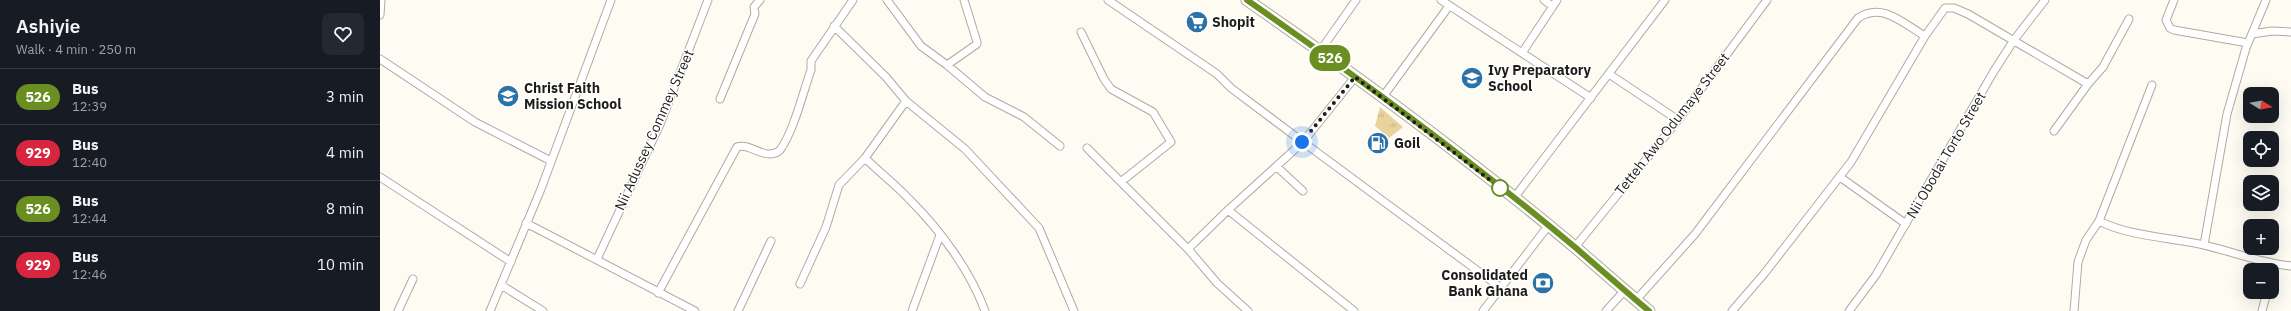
<!DOCTYPE html>
<meta charset="utf-8">
<style>
body{margin:0;font-family:"IBM Plex Sans",sans-serif;background:#242831;color:#f1f3f6;height:100vh;display:flex;flex-direction:column;font-size:15px;white-space:nowrap}
*{box-sizing:border-box;margin:0}
p{font-size:13px;color:#9ea1a6}
.icon{flex:none;width:22px;height:22px;fill:none;stroke:currentColor;stroke-width:2;stroke-linecap:round;stroke-linejoin:round}
.map{position:relative;flex:1;overflow:hidden}
.sheet{display:flex;flex-direction:column;background:#171b24;width:380px}
.sheet>*{flex:none}
.badge{padding:0 8px;border-radius:13px;font-size:14px;line-height:26px}
.needle{width:26px;rotate:101deg}
.tools{position:absolute;left:1863px;top:87px;display:grid;gap:8px}
.tools a{display:grid;place-items:center;width:36px;height:36px;border-radius:8px;background:#171b24;box-shadow:0 4px 16px #0002;font-size:20px}
.you{position:absolute;width:20px;height:20px;margin:-10px;border:3px solid #fff;border-radius:50%;background:#1a73e8;box-shadow:0 0 0 6px #1a73e833}
.map>.badge{position:absolute;translate:-50% -50%;box-shadow:0 0 0 2px #fff}
.round{display:grid;place-items:center;flex:none;width:42px;height:42px;border-radius:8px;background:#242831}
.headline{display:flex;align-items:center;justify-content:space-between;height:68px;padding:0 16px}
h1{font-size:19px;font-weight:600;line-height:30px}
ul{padding:0;list-style:none}
li{display:flex;align-items:center;gap:12px;height:56px;padding:0 16px;border-top:1px solid #363941}
li div{flex:1}
li b{display:block;font-size:15px}
li em{font-style:normal}
li .badge{min-width:44px;font-weight:700;text-align:center}
main{display:flex;flex:1;min-height:0}
.map>svg:first-child{display:block}
.grass{fill:url(#grass-tufts)}
.lines{fill:none;stroke-linecap:round;stroke-linejoin:round}
.minor-casing{stroke:#aeaba3;stroke-width:9}
.primary-casing{stroke:#aeaba3;stroke-width:13}
.minor{stroke:#fff;stroke-width:7}
.primary{stroke:#fff;stroke-width:11}
.line-casing{stroke:#fff;stroke-width:9}
.line{stroke:#6b8e23;stroke-width:6}
.walk{stroke:#1e1d1a;stroke-width:4;stroke-dasharray:0 7.2}
.stop-dot{fill:#fff;stroke:#6b8e23;stroke-width:2}
.labels{text-anchor:middle;stroke-width:3;stroke-linejoin:round;paint-order:stroke}
.poi-label{font-size:14px;font-weight:bold;fill:#1e1d1a;stroke:#fff;text-anchor:start}
.street-label{font-size:14px;fill:#1e1d1a;stroke:#fff}
</style>
<main>
<section class="sheet">
<div class="headline"><div><h1>Ashiyie</h1><p>Walk · 4 min · 250 m</p></div><a class="round"><svg class="icon" aria-label="heart" viewBox="0 0 24 24"><path d="M12 20l-8-8c-3-5 5-10 8-4 3-6 11-1 8 4z"/></svg></a></div>
<ul>
<li><span class="badge" style="background:#6b8e23;color:#fff">526</span><div><b>Bus</b><p>12:39</p></div><em>3 min</em></li>
<li><span class="badge" style="background:#d7263d;color:#fff">929</span><div><b>Bus</b><p>12:40</p></div><em>4 min</em></li>
<li><span class="badge" style="background:#6b8e23;color:#fff">526</span><div><b>Bus</b><p>12:44</p></div><em>8 min</em></li>
<li><span class="badge" style="background:#d7263d;color:#fff">929</span><div><b>Bus</b><p>12:46</p></div><em>10 min</em></li>
</ul>
</section>
<div class="map">
<svg width="1911" height="311" viewBox="0 0 1911 311">
<defs>
<pattern id="grass-tufts" width="24" height="20" patternUnits="userSpaceOnUse"><rect width="24" height="20" fill="#e8d49b"/><path d="M3 7l-1-3M5 7V3M7 7l1-3M15 17l-1-3M17 17v-4M19 17l1-3" fill="none" stroke="#c7b685"/></pattern>
</defs>
<rect width="100%" height="100%" fill="#fefbf2"/>
<path class="grass" d="M 1000,107 L 1023,127 L 1009,138 L 995,126 Z"/>
<g class="lines">
<g class="minor-casing">
<path id="minor" d="M 507,0 L 541,46 L 567,65 L 597,44 L 597,42 L 584,0
M 728,0 L 837,74 L 851,88 L 923,142 L 1121,288
M 1061,0 L 1211,98
M 1164,0 L 1172,6
M 1794,0 L 1786,20 L 1790,28 L 1794,30 L 1868,43
M 0,15 L 1,0
M 454,26 L 506,77 L 526,101 L 585,149 L 659,228 L 694,311
M 701,32 L 724,79 L 731,89 L 773,112 L 791,142 L 742,181
M 1872,34 L 1892,31 L 1911,32
M 940,51 L 976,0
M 1142,53 L 1177,0
M 0,59 L 95,122 L 171,161
M 567,65 L 605,97 L 644,117 L 680,146
M 1229,74 L 1298,120
M 1708,84 L 1723,67 L 1749,19
M 1002,98 L 1069,6
M 340,99 L 375,14 L 374,7 L 380,0
M 707,148 L 808,249
M 485,158 C 499,172 516,185 530,200 C 560,230 590,270 605,311
M 897,167 L 923,191
M 0,177 L 131,262
M 1460,177 L 1526,224
M 1134,198 L 1285,0
M 848,210 L 808,249 L 837,283 L 868,311
M 1719,221 L 1772,85
M 146,223 L 315,311
M 1824,245 L 1847,114 L 1866,48 L 1886,0
M 1195,247 L 1298,120 L 1387,0
M 217,259 L 281,122 L 328,0
M 420,284 L 446,227 L 459,185 L 485,158 L 526,101
M 121,285 L 163,311
M 278,293 L 357,147 C 367,143 378,154 389,154 C 393,154 397,153 400,150 C 414,131 423,92 431,70 L 431,61 L 473,0
M 1256,300 L 1315,234 L 1478,18 C 1503,2 1522,23 1545,36
M 18,311 L 33,279
M 110,311 L 161,189 L 231,0
M 358,311 L 391,241
M 532,311 L 560,235
M 974,311 L 848,210 L 923,142 L 975,77
M 1103,311 L 1168,226
M 1226,311 L 1244,291
M 1352,311 L 1384,274 L 1471,162 L 1545,36 L 1565,8 L 1574,8 L 1588,14 L 1708,84 L 1674,131
M 1469,311 L 1496,275 L 1614,71 L 1634,40 L 1665,0
M 1694,311 L 1698,262 L 1706,240 L 1719,221 C 1751,237 1790,237 1824,245 C 1853,252 1881,263 1911,266
M 1882,311 L 1887,292"/>
</g>
<g class="primary-casing">
<path id="primary" d="M 867,0 C 980,78 1091,160 1196,248 C 1220,269 1244,290 1269,311"/>
</g>
<use href="#minor" class="minor"/>
<use href="#primary" class="primary"/>
</g>
<g class="lines">
<g class="line-casing">
<path id="line" d="M 867,0 C 979,78 1091,160 1196,248 C 1220,269 1244,290 1269,311"/>
</g>
<use href="#line" class="line"/>
<path class="walk" d="M 922,142 L 975,77 L 1123,190 L 1120,188"/>
</g>
<defs>
<g id="supermarket-disc" transform="scale(1.15)"><circle r="9.5" fill="#2b72a6" stroke="#fff"/><path d="M-6-5.5h2.5l.6 2H6L4.5 2H-2.5L-4.4-4H-6ZM-1.5 3.2a1.3 1.3 0 1 0 .1 0ZM3 3.2a1.3 1.3 0 1 0 .1 0Z" fill="#fff"/></g>
<g id="school-disc" transform="scale(1.15)"><circle r="9.5" fill="#2b72a6" stroke="#fff"/><path d="M0-5L7-2L0 1L-7-2ZM-4 1L0 2.5L4 1V4Q0 6-4 4Z" fill="#fff"/></g>
<g id="fuel-disc" transform="scale(1.15)"><circle r="9.5" fill="#2b72a6" stroke="#fff"/><path d="M-5.5-6h7V0h2V4h1.3V-2.5L3-4.5l.8-.8L6-3V5H2.5V1h-1V6h-7ZM-4.2-4.7v3.2H.2V-4.7Z" fill="#fff"/></g>
<g id="bank-disc" transform="scale(1.15)"><circle r="9.5" fill="#2b72a6" stroke="#fff"/><path d="M-6-4H6V4H-6ZM0-2.3a2.3 2.3 0 1 0 0 4.6a2.3 2.3 0 1 0 0-4.6Z" fill="#fff"/></g>
</defs>
<g fill-rule="evenodd">
<use href="#supermarket-disc" x="817" y="22"/>
<use href="#school-disc" x="1092" y="78"/>
<use href="#school-disc" x="128" y="96"/>
<use href="#fuel-disc" x="998" y="143"/>
<use href="#bank-disc" x="1163" y="283"/>
</g>
<circle class="stop-dot" cx="1120" cy="188" r="8"/>
<g class="labels">
<g class="poi-label">
<text x="832" y="27">Shopit</text>
<text x="1108" y="75">Ivy Preparatory<tspan x="1108" dy="16">School</tspan></text>
<text x="144" y="93">Christ Faith<tspan x="144" dy="16">Mission School</tspan></text>
<text x="1014" y="148">Goil</text>
<text x="1148" y="280" text-anchor="end">Consolidated<tspan x="1148" dy="16">Bank Ghana</tspan></text>
</g>
<g class="street-label">
<text transform="translate(1292 124) rotate(-52)" y="5">Tetteh Awo Odumaye Street</text>
<text transform="translate(274 130) rotate(-66)" y="5">Nii Adussey Commey Street</text>
<text transform="translate(1566 155) rotate(-60)" y="5">Nii Obodai Torto Street</text>
</g>
</g>
</svg>
<div class="tools">
<a><svg class="needle" viewBox="-14 -14 28 28"><path d="M0-13l5 13h-10z" fill="#e53935"/><path d="M0 13l5-13h-10z" fill="#9ea1a6"/></svg></a>
<a><svg class="icon" aria-label="locate" viewBox="0 0 24 24"><circle cx="12" cy="12" r="6"/><path d="M12 2v4M12 18v4M2 12h4M18 12h4"/></svg></a>
<a><svg class="icon" aria-label="layers" viewBox="0 0 24 24"><path d="M12 4l9 5-9 5-9-5zM3 14l9 5 9-5"/></svg></a>
<a>+</a>
<a>−</a>
</div>
<div class="you" style="left:922px;top:142px"></div>
<b class="badge" style="left:950px;top:58px;background:#6b8e23;color:#fff">526</b>
</div>
</main>
